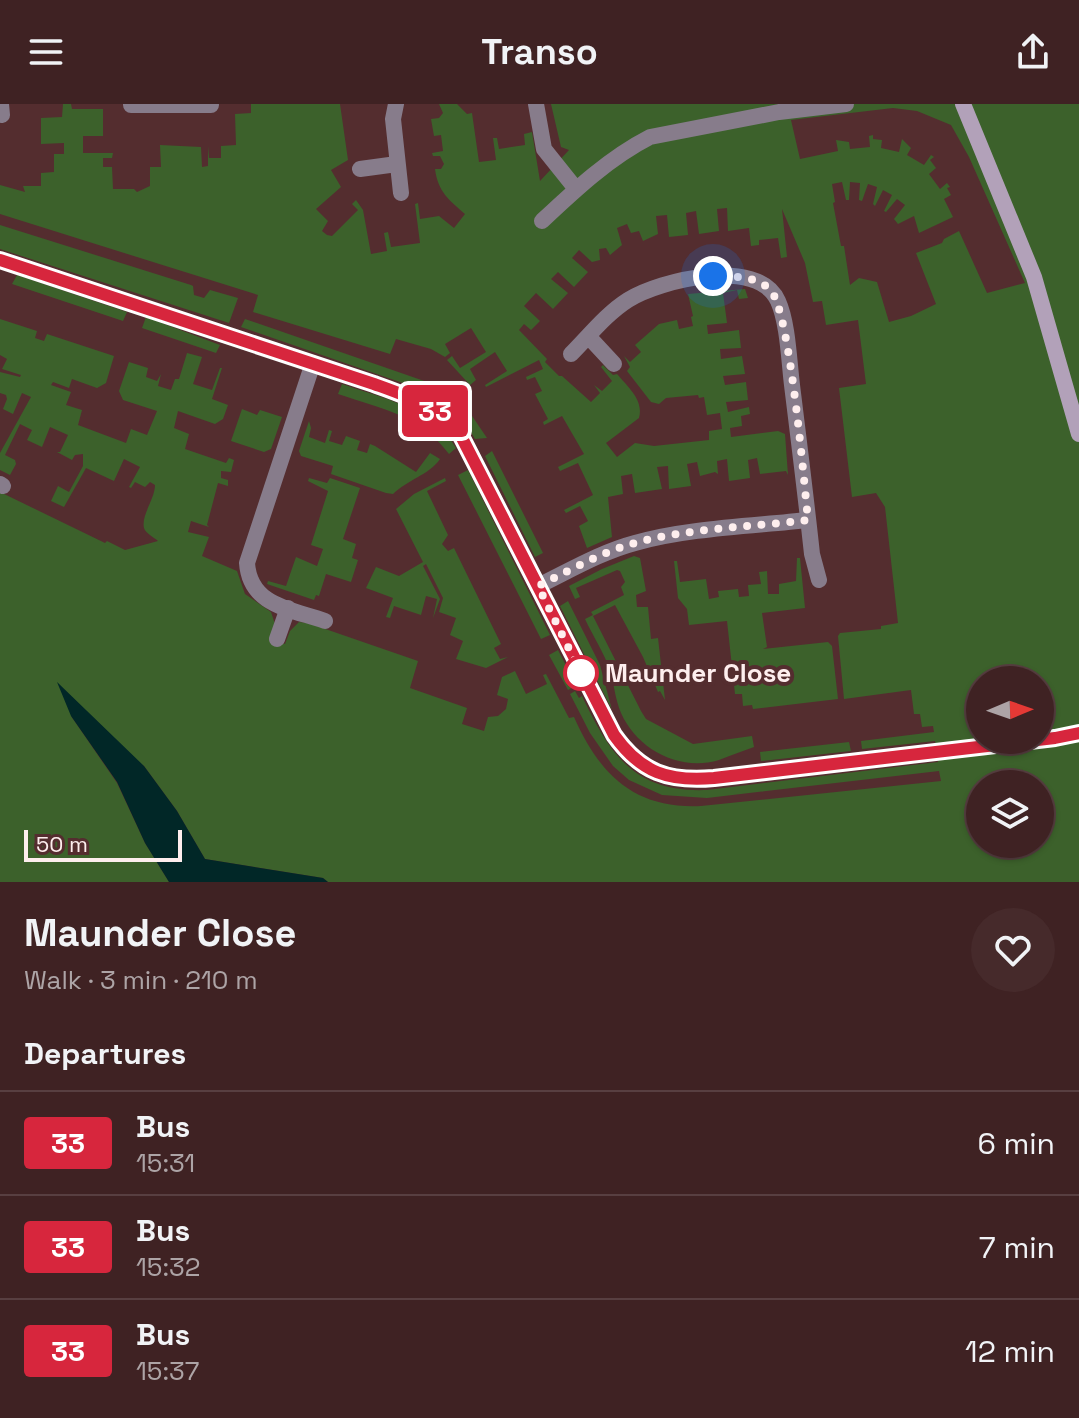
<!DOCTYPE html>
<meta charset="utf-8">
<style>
body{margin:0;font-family:"Space Grotesk",sans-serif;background:#462a2b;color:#f1f3f6;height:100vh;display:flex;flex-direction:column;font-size:30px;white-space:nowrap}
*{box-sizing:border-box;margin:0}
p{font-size:26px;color:#ada4a6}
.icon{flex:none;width:44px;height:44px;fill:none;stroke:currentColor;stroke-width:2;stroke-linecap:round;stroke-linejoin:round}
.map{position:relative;height:778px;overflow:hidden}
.side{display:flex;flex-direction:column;background:#3f2223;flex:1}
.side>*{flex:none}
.badge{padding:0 16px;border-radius:6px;font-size:28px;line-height:52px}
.needle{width:52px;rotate:88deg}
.buttons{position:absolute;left:966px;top:562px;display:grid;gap:16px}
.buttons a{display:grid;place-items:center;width:88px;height:88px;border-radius:50%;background:#3f2223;box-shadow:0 2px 6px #0004,0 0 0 2px #583f41;font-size:40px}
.scale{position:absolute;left:24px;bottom:20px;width:158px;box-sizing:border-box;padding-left:8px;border:4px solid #feeeee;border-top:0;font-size:22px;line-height:28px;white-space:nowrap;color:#feeeee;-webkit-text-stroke:6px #542d2f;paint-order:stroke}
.you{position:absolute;width:40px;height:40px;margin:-20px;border:6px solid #fff;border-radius:50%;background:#1a73e8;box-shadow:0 0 0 12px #1a73e833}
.map>.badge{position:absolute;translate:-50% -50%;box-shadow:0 0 0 4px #fff}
h2{padding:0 24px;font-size:30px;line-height:72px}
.round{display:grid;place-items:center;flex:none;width:84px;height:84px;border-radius:42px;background:#462a2b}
.headline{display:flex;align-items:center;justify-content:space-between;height:136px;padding:0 24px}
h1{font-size:38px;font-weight:600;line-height:60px}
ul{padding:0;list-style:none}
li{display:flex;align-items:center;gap:24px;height:104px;padding:0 24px;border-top:2px solid #583f41}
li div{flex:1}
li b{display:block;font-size:30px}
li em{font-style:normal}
li .badge{min-width:88px;font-weight:700;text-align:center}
header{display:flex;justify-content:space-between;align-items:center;height:104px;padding:0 24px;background:#3f2223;font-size:36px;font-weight:600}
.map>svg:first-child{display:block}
.green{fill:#3c612b;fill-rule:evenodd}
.water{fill:#012727}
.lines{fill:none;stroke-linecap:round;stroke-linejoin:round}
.street{stroke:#877c8b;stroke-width:16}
.secondary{stroke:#b2a1b9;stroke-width:16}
.line-casing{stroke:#fff;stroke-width:18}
.line{stroke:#d7263d;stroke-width:12}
.walk{stroke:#feeeee;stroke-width:8;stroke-dasharray:0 14.4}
.stop-dot{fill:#fff;stroke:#d7263d;stroke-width:4}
.labels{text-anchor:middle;stroke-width:8;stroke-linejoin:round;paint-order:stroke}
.stop-label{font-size:26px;font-weight:bold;fill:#feeeee;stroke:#542d2f;text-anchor:start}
</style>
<header><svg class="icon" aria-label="menu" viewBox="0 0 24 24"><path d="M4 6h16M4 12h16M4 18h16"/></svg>Transo<svg class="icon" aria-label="share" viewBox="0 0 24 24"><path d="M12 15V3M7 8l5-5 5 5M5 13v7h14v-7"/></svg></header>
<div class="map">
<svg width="1079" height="778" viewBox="0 0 1079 778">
<rect width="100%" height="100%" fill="#542d2f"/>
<path class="green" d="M 63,0 L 71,0 L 72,5 L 103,5 L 103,32 L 83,32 L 83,49 L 113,49 L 112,54 L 103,54 L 103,63 L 112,63 L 113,85 L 134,85 L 137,88 L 150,82 L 150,63 L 161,63 L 160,41 L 201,43 L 202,63 L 208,62 L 208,42 L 209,54 L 221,54 L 221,42 L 236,41 L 235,10 L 251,9 L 251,0 L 340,0 L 348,56 L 331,66 L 341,83 L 316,105 L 328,117 L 322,127 L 327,131 L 332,132 L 358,106 L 352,100 L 356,96 L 363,106 L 371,150 L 387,147 L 384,129 L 388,128 L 391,143 L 420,139 L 415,100 L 418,99 L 420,115 L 439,112 L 454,124 L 465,110 C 449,96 438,88 435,65 L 441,65 L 444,60 L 440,52 L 433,52 L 432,49 L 443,47 L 441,31 L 434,32 L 431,15 L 439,14 L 443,9 L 439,0 L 457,0 L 467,10 L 472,9 L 479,58 L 496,56 L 493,34 L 497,34 L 499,45 L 525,41 L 524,30 L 532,28 L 540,77 L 569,46 L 561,43 L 551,0 L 1079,0 L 1079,778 L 328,778 L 323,774 L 205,755 L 177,707 L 144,662 L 71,612 L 117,679 L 145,739 L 169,778 L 0,778 L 0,388 L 105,439 L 107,437 L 125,446 L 158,437 C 155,434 145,429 144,424 C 141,411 155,395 155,381 L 150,378 L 145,383 L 135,378 L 131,384 L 129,383 L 140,363 L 124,355 L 114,377 L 86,364 L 64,403 L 51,397 L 58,382 L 69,388 L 83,362 L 83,350 L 75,351 L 72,356 L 57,348 L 60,348 L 68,331 L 50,323 L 42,343 L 27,336 L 32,326 L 20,320 L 5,351 L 15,356 L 16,360 L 10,371 L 0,366 L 0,349 L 31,293 L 22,289 L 13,310 L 3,305 L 7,295 L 6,291 L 0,289 L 0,268 L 20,273 L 21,271 L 2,265 L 7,255 L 0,251 L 0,215 L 37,227 L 35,234 L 44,237 L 47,230 L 114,252 L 106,279 L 97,284 L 72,275 L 69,284 L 53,278 L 51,281 L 71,288 L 66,301 L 82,306 L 78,321 L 126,339 L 131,325 L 147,331 L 157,307 L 123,296 L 119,287 L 129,258 L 148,264 L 146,273 L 157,277 L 161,270 L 158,282 L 171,286 L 175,275 L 179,275 L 187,249 L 202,253 L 193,280 L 212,286 L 220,264 L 222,264 L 212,295 L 228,301 L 223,315 L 215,320 L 178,307 L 174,324 L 189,330 L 185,345 L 226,359 L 229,354 L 234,356 L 231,368 L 221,367 L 221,374 L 228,376 L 228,382 L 218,379 L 207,421 L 209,423 L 191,417 L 188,428 L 209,433 L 202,452 L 237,467 L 245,490 L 271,508 L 275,520 L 270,535 L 285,540 L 290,527 L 299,518 L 308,519 L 418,557 L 410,584 L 467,604 L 462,620 L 484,627 L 488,613 L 498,612 L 506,605 L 508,595 L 497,591 L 502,573 L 515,567 L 526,590 L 547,580 L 543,571 L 546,570 L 569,614 L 574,613 C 600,671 634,705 701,702 L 941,677 L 939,667 L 707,694 L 662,691 L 629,676 L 613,662 L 590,629 L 570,590 L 575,587 L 579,594 L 582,592 C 610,651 635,689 707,686 L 938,658 L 935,637 L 862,645 L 861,637 L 934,628 L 933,622 L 922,623 L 920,610 L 914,610 L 911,586 L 844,595 L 838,532 L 840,529 L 881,525 L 881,522 L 898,519 L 885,403 L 876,389 L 852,393 L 839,284 L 866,280 L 858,216 L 826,221 L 822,197 L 813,198 L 805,159 L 782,105 L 787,153 L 781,154 L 778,134 L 759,136 L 759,141 L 751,142 L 749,124 L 728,127 L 727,104 L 717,105 L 719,127 L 699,130 L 696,107 L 686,109 L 688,131 L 669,133 L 667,111 L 656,112 L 658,130 L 643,137 L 639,127 L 631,129 L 627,120 L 617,124 L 622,141 L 610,151 L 606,144 L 599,145 L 600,156 L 592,158 L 579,146 L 572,154 L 588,168 L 574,183 L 558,168 L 551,175 L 568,189 L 553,205 L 536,189 L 524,202 L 540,217 L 531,226 L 524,220 L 519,226 L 547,255 L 545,258 L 559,272 L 562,272 L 591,298 L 600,289 L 594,281 L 602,287 L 612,277 L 601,263 L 603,261 L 613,271 L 617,270 C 628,283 644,296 639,314 L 606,339 L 617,353 L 635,339 L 654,342 L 709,336 L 709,327 L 722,325 L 720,309 L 707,311 L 704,293 L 699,294 L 698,291 L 666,294 L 659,300 L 651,298 L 627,267 L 630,263 L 624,252 L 630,258 L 641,248 L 635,241 L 659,220 L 677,216 L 679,225 L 693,222 L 691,213 L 693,212 L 688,190 L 745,185 L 748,194 L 739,195 L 737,186 L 723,189 L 727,219 L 707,221 L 708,230 L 739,226 L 741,244 L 720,245 L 721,255 L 742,252 L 745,270 L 723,272 L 725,281 L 746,278 L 748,296 L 726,298 L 728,308 L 749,303 L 750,310 L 741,312 L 742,322 L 730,324 L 731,333 L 778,327 L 785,330 L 788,371 L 786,367 L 760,370 L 757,354 L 748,356 L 750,374 L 729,377 L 727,355 L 717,357 L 718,370 L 715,368 L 700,372 L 697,358 L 687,360 L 691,382 L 669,385 L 668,362 L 657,363 L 662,385 L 635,389 L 632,370 L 621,372 L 623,390 L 608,393 L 612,433 L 587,444 L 579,422 L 588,417 L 580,402 L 566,409 L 564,406 L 593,391 L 578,359 L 560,367 L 558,363 L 584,350 L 562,312 L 544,321 L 543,318 L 548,315 L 535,290 L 542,287 L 535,273 L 527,276 L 526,273 L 543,265 L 539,256 L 486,283 L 485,281 L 507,267 L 495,248 L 470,265 L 476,276 L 470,281 L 447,256 L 452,252 L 460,264 L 486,248 L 471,224 L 445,240 L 450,249 L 445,253 L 431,245 L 396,235 L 390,250 L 253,208 L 258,191 L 0,110 L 0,81 L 25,88 L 23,82 L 41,82 L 41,69 L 54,68 L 54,50 L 64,50 L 64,39 L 41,40 L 41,14 L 62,13 ZM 893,4 L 917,7 L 951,21 L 969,53 L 1025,179 L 987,189 L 959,127 L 944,135 L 942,139 L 916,149 L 936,200 L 911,212 L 889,218 L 877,178 L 859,174 L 850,181 L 844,142 L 841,142 L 833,99 L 835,98 L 832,80 L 842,78 L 846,96 L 849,96 L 850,78 L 860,79 L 859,96 L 862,97 L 868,80 L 877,83 L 873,100 L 875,102 L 883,86 L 892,91 L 884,107 L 886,108 L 897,95 L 905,101 L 894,115 L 898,120 L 914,112 L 919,129 L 953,113 L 944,95 L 951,91 L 947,84 L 950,83 L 947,79 L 940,85 L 929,70 L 936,64 L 930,56 L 934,53 L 931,51 L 924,61 L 907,51 L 911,44 L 902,35 L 899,48 L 881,44 L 882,36 L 873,35 L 873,31 L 869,32 L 870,43 L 850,45 L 849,38 L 836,36 L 838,47 L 800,55 L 791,16 ZM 980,576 L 1040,576 L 1040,636 L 980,636 ZM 980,680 L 1040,680 L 1040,740 L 980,740 Z
M 0,121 L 191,181 L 193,182 L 194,191 L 204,194 L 210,186 L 238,194 L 229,219 L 0,145 Z
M 17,171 L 127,208 L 123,217 L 12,180 Z
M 146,213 L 220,241 L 216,249 L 142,224 Z
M 245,215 L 430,279 L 423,286 L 241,223 Z
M 342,280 C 382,294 433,304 456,344 L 449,350 C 419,310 384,306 338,290 Z
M 438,281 L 466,303 L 487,334 L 475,335 C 465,318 457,305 439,296 Z
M 242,305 L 257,311 L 260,306 L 282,313 L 271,345 L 264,348 L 231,337 Z
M 309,317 L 311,324 L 309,333 L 325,339 L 329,326 L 332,327 L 329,337 L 342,341 L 346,332 L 360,337 L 357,346 L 367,349 L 370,340 L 375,342 L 416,368 L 430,349 L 440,355 C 429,371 407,376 393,390 L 386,389 L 331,370 L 333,362 L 301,352 L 299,347 Z
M 492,347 L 543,449 L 535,453 L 485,352 Z
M 468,366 L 550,531 L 541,535 L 458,371 Z
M 309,374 L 327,379 L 330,374 L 360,384 L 343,435 L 356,440 L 352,454 L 358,456 L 351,478 L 326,470 L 319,492 L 316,491 L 314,496 L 267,480 L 268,477 L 286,482 L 296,453 L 317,462 L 323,445 L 311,441 L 328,387 L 308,377 Z
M 445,374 L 446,377 L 427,387 L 448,431 L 442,440 L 448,447 L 454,444 L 501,540 L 494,544 L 500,555 L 508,553 L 486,564 L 456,555 L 463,537 L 450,531 L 456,514 L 439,508 L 443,494 L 426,460 L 423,462 L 440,495 L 433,514 L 437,495 L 426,492 L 421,511 L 394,502 L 390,514 L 386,513 L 393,494 L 366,484 L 376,463 L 399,472 L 423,458 L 396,405 L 414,390 Z
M 634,452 L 640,454 L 646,487 L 636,491 L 637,503 L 648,503 L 651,535 L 658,534 L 665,596 L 660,587 L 658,588 L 643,553 L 615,501 L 593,512 L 641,607 L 646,615 L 693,640 L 752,632 L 754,643 C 742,647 730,652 719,656 C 679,668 637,645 621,609 C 615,595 614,580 610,566 C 604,549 593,532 585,515 L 593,511 L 591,508 L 624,491 L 621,483 L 625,478 L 620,467 L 617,466 L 576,484 L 580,493 L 575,495 L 569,482 L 602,465 Z
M 797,454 L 800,454 L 805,504 L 762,509 L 767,543 L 763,545 L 828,538 L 832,542 L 838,595 L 753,605 L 752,601 L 743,602 L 742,590 L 735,590 L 727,517 L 689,521 L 687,505 L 678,494 L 674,457 L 677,457 L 680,478 L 706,475 L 709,495 L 719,493 L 718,487 L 738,485 L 739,493 L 749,492 L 748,481 L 761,480 L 759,468 L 767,467 L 768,490 L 779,490 L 779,480 L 796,477 Z
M 568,497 L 600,561 L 612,606 L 560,502 Z
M 558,546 L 574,577 L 570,579 L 573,583 L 568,586 L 549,551 Z
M 849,638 L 851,647 L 761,657 L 760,648 Z"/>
<path class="water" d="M 57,578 L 144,662 L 177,707 L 205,755 L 323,774 L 328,778 L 169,778 L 145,739 L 117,678 L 71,612 Z"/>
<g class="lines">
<path class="street" d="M 1,0 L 2,11
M 396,0 L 393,15 L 401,89
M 536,0 L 544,45 L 576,85
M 131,1 L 211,1
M 360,65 L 397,60
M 542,117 C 575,86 609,54 650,33 L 779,8 L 846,0
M 588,232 L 614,260
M 571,250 C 589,232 606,210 628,196 C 660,176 758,152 778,197 C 788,219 789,257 792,281 C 799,338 806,394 812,450 L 819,476
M 313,259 L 247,459 C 250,502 291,505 325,517
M 0,380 L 3,382
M 538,482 C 569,467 601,448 635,439 C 687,424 754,422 808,416
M 277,535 L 288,504"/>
<path class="secondary" d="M 963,0 L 1034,173 L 1079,330
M 0,156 L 374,280 C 408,293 437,303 461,332 L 614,631 C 641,669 670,678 714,674 L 1055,634 L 1079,629"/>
</g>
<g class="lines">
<g class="line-casing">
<path id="line" d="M 0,156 L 374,280 C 410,293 436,301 461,332 L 614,631 C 641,669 669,678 714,674 L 1055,634 L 1079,629"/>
</g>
<use href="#line" class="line"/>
<path class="walk" d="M 581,569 L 538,482 C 569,467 601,448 635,439 C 689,424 752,423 808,416 C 804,378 790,208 771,187 C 758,171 732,173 713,172"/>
</g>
<circle class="stop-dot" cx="581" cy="569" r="16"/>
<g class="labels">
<g class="stop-label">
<text x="605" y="578">Maunder Close</text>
</g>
</g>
</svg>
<div class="buttons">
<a><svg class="needle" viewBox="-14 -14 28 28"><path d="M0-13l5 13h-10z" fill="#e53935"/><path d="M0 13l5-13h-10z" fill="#ada4a6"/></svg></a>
<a><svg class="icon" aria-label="layers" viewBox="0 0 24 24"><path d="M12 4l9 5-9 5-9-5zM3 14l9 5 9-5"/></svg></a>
</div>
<div class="scale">50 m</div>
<div class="you" style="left:713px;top:172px"></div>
<b class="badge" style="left:435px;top:307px;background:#d7263d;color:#fff">33</b>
</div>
<section class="side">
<div class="headline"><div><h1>Maunder Close</h1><p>Walk · 3 min · 210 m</p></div><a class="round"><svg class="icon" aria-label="heart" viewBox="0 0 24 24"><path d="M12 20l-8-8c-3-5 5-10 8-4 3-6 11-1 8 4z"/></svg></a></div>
<h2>Departures</h2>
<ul>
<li><span class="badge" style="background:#d7263d;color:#fff">33</span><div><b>Bus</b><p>15:31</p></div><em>6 min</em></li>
<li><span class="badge" style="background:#d7263d;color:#fff">33</span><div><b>Bus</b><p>15:32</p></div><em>7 min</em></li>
<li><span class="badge" style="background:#d7263d;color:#fff">33</span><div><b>Bus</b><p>15:37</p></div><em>12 min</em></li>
</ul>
</section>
